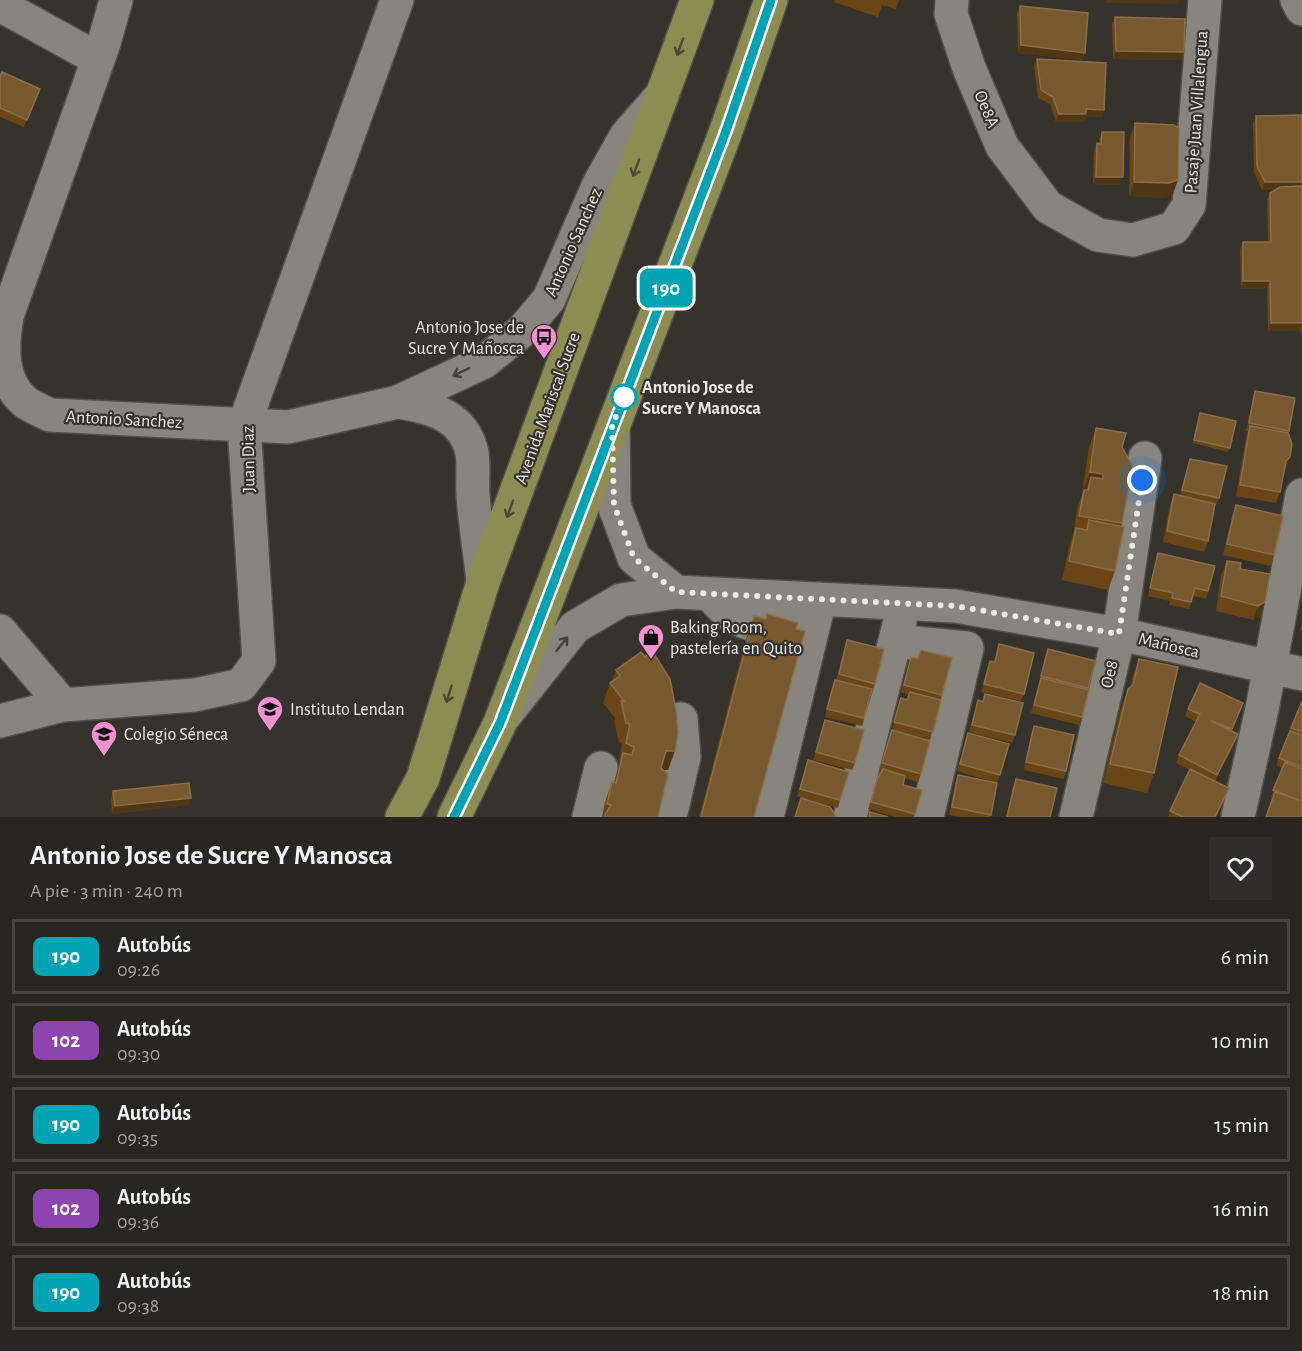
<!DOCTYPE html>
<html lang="es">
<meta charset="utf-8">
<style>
body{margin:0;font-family:"Alegreya Sans",sans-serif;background:#302e2a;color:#f1f3f6;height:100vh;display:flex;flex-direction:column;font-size:22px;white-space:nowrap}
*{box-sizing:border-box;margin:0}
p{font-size:20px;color:#a5a5a5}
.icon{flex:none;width:33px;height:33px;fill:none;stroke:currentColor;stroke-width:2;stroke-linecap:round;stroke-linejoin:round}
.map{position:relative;height:817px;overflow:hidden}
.drawer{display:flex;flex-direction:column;background:#282621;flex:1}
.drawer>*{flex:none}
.badge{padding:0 12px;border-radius:9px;font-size:21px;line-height:39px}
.you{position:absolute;width:30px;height:30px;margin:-15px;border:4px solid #fff;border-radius:50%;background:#1a73e8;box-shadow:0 0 0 9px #1a73e833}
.map>.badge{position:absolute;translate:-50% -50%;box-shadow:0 0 0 3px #fff}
.round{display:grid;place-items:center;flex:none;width:63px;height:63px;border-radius:0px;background:#302e2a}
.summary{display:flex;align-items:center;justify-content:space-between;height:102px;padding:0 30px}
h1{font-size:28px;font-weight:600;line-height:45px}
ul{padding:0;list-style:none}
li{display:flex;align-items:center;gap:18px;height:75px;margin:0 12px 9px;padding:0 18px;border:3px solid #44433f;border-radius:0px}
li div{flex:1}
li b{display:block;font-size:22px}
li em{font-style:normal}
li .badge{min-width:66px;font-weight:700;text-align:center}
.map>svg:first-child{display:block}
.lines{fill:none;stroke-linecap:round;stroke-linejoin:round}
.minor-casing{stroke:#53504b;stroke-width:36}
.major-casing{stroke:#53504b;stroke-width:36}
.minor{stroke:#88857e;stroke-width:33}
.major{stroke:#8d8d53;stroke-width:33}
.wall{fill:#6a4617}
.shaded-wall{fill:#4f3716}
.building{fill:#78582e;stroke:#8a6e4a;stroke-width:1.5}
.oneway{stroke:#4b4a36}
.oneway2{stroke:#46433c}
.line-casing{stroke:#fff;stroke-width:14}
.line{stroke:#00a3b4;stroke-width:9}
.walk{stroke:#ebe9e5;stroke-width:6;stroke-dasharray:0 10.8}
.stop-dot{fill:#fff;stroke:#00a3b4;stroke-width:3}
.labels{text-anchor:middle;stroke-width:4.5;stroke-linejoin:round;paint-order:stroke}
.street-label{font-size:18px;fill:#ebe9e5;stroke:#35332c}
.poi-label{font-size:18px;fill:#ebe9e5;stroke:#35332c;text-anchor:start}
.stop-label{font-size:18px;font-weight:bold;fill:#ebe9e5;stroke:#35332c;text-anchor:start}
</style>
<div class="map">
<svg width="1302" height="817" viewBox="0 0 1302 817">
<rect width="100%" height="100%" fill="#35332c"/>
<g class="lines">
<g class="minor-casing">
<path id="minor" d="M 116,0 L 104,43 L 7,316 C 2,346 0,380 24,401 C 31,407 42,411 50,415 L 288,427 L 398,402 L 484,362 L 522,331 L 549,299 L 599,184 L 626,136 L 662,95
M 952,0 L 951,14 L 969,68 L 1002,146 L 1048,207 L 1098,235 L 1133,240 L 1174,228 L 1189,205 L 1205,0
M 1297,0 L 1302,9
M 0,5 L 98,59
M 398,402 C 430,407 464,415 472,453 C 474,466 472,481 473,495 C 475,524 480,553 483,582
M 613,429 L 614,505 L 634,558 L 676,592
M 710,594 C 737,628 754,625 795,629
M 0,631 L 63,705
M 895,641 L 967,648 L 927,817
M 506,714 L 575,627 L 621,600 L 676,592 L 955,606 L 1119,634 L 1302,674
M 0,721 L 63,705 L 195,695 L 241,685 L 259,661 L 244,425 L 397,0
M 589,817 L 601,768
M 670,817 L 684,757 L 681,719
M 767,817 L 820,599
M 850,817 L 900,621
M 1076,817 L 1119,634 L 1145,458
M 1238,817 L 1262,709 L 1302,495"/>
</g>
<g class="major-casing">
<path id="major" d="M 402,817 L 423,778 L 483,582 L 697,0
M 454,817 L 500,723 L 726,131 L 771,0"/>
</g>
<use href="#minor" class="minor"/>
<use href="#major" class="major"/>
</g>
<path class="wall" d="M 835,0 L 899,0 L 896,9 L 882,5 L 878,17 L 834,2 Z
M 1020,6 L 1085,53 L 1082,60 L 1018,53 L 1017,14 Z
M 1115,17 L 1184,52 L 1181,60 L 1113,59 L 1112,24 Z
M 1037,59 L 1104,110 L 1102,117 L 1086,117 L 1084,122 L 1056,122 L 1050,104 L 1038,98 L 1034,66 Z
M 0,76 L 40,89 L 24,127 L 0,117 Z
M 1302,115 L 1302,333 L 1299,330 L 1268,331 L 1267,288 L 1241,289 L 1240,250 L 1243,242 L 1268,242 L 1267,200 L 1270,193 L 1275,190 L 1262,190 L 1254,173 L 1253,123 L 1256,116 Z
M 1135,123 L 1173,194 L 1164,198 L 1129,196 L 1130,138 Z
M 1102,132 L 1120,185 L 1093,184 L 1094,151 L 1097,143 L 1099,144 L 1099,139 Z
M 1255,391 L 1289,431 L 1288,433 L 1290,457 L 1286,468 L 1284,470 L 1280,492 L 1276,503 L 1236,496 L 1246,437 L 1248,431 L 1246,431 L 1253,398 Z
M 1200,413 L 1230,448 L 1228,452 L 1193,443 Z
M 1096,428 L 1122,447 L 1122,523 L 1115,571 L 1108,590 L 1062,580 L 1069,547 L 1073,535 L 1077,509 L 1083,492 L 1082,492 L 1089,447 Z
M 1190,459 L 1219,498 L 1216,505 L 1215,505 L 1208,541 L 1204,552 L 1163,542 L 1170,505 L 1174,494 L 1180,496 Z
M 1236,505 L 1274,555 L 1270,566 L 1223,555 L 1232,516 Z
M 1158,553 L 1208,591 L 1206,599 L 1193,596 L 1189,609 L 1169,605 L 1170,601 L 1148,596 L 1156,561 Z
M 1227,561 L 1240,569 L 1270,574 L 1260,616 L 1253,620 L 1216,611 L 1221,575 Z
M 767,614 L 754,817 L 699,817 L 747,635 L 754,616 L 765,619 Z
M 1302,621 L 1302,631 L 1300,630 Z
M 847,640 L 875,684 L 862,726 L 825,717 L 832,687 L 835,680 L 836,680 Z
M 999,644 L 1024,694 L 1021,701 L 981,692 L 990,661 L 994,662 Z
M 1048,649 L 1096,661 L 1079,725 L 1031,713 Z
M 921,650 L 942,695 L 930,740 L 892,730 L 901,698 L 907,700 L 909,695 L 901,692 L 909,665 L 911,657 L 917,659 Z
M 1139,659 L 1154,773 L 1147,793 L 1103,783 L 1121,708 L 1128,689 L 1130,688 L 1132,678 Z
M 616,670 L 668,770 L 664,770 L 658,817 L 602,817 L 605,802 L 612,782 L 614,783 L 619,763 L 622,743 L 619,742 L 614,721 L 615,718 L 603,703 L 610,683 L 612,682 Z
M 985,694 L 1015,735 L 1012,743 L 969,732 L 978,700 L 982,701 Z
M 1302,701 L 1302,817 L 1271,797 L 1282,768 L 1276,765 Z
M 1243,703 L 1231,731 L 1238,734 L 1235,742 L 1215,781 L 1226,796 L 1216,817 L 1168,817 L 1190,770 L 1176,763 L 1179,755 L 1196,722 L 1185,716 L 1188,709 Z
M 825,720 L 855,763 L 852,770 L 813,760 Z
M 1034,726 L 1066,771 L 1064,779 L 1024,770 L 1031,734 Z
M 892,730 L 921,774 L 918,782 L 905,778 L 903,785 L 922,790 L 914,817 L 895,817 L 868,809 L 875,787 L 882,772 L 879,771 Z
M 968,733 L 1000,775 L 997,783 L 957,771 Z
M 808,760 L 840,800 L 838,808 L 797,796 Z
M 958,775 L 991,815 L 990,817 L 961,817 L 949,815 L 955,783 Z
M 1016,779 L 1050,817 L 1006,817 L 1013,786 Z
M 113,791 L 191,798 L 188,805 L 112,814 L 111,799 Z"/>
<path class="shaded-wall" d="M 1106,0 L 1180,0 L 1178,4 L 1105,3 Z
M 1021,45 L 1085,53 L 1082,60 L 1018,53 Z
M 1116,51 L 1184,52 L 1181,60 L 1113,59 Z
M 1086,109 L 1104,110 L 1102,117 L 1086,117 L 1084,122 L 1056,122 L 1059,114 Z
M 1096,177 L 1123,177 L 1120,185 L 1093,184 Z
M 1178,180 L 1173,194 L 1164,198 L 1129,196 L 1134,182 Z
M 1265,182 L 1302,182 L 1302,190 L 1262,190 Z
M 1243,281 L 1270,281 L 1267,288 L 1241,289 Z
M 1271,323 L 1302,323 L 1299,330 L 1268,331 Z
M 1290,457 L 1286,468 L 1281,472 L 1286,461 Z
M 1090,472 L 1103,474 L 1096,493 L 1091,477 L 1086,492 L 1082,492 Z
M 1265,602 L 1260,616 L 1253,620 L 1258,606 Z
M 1238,734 L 1235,742 L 1215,782 L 1217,775 Z
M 666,751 L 675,751 L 668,770 L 659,770 Z
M 191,798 L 188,805 L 112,814 L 115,806 Z"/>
<path class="building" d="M 1020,6 L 1088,13 L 1085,53 L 1021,45 Z
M 1115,17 L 1185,19 L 1184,52 L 1116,51 Z
M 1037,59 L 1106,63 L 1104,110 L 1086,109 L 1086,114 L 1059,114 L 1053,97 L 1041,90 Z
M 2,72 L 40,89 L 27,120 L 0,108 L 0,76 Z
M 1302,115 L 1302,182 L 1265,182 L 1257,166 L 1256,116 Z
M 1135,123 L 1174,125 L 1179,128 L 1178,180 L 1169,183 L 1134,182 Z
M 1102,132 L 1124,132 L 1123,177 L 1096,177 L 1097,143 L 1101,144 Z
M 1302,186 L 1302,323 L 1271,323 L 1270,281 L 1243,281 L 1243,242 L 1271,242 L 1270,193 L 1280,187 Z
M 1255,391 L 1295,398 L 1289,431 L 1249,423 Z
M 1200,413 L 1236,421 L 1230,448 L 1194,440 Z
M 1250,426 L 1288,433 L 1292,444 L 1290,457 L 1286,461 L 1280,492 L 1240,485 Z
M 1096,428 L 1126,433 L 1122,447 L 1133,467 L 1122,523 L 1079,516 L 1084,490 L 1088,490 L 1091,477 L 1103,479 L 1103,474 L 1090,472 Z
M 1190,459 L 1227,466 L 1219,498 L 1182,490 Z
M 1174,494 L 1215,504 L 1208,541 L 1167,531 Z
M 1236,505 L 1283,516 L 1274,555 L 1227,544 Z
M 1089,520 L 1124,527 L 1115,571 L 1069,561 L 1076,528 L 1087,530 Z
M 1158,553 L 1215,566 L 1208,591 L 1195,588 L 1191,602 L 1172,598 L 1173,593 L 1150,588 Z
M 1227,561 L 1241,563 L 1240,569 L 1270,574 L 1265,602 L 1258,606 L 1221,596 Z
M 767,614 L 798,623 L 796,629 L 805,631 L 754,817 L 701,817 L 754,616 L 766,619 Z
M 847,640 L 884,649 L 875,684 L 839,674 Z
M 999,644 L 1034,653 L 1024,694 L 984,684 L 990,661 L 995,662 Z
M 651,649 L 670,679 L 676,710 L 678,733 L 675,751 L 666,751 L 661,768 L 668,774 L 658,817 L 605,817 L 605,815 L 611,805 L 607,804 L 612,782 L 616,783 L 623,753 L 632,755 L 634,747 L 626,743 L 630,724 L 626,723 L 621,701 L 624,701 L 610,683 L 620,676 L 616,670 L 641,652 L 645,657 Z
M 1048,649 L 1096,661 L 1088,688 L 1041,676 Z
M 921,650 L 952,658 L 942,695 L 904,685 L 911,657 L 918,659 Z
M 1139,659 L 1178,667 L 1154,773 L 1110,764 L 1128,689 L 1133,685 Z
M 1041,678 L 1089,690 L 1082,717 L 1034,705 Z
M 835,680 L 872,689 L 864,718 L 827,709 Z
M 1200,683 L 1243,703 L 1232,729 L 1211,721 L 1238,734 L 1217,775 L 1179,755 L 1200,714 L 1188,709 Z
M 910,692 L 941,700 L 933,732 L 894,722 L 901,698 L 907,700 Z
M 985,694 L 1023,703 L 1015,735 L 972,725 L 978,700 L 983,702 Z
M 1302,701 L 1302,732 L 1291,728 Z
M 825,720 L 864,730 L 855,763 L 816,752 Z
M 1034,726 L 1074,735 L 1066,771 L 1026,762 Z
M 892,730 L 930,741 L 921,774 L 882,763 Z
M 1290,731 L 1302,735 L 1302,767 L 1279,758 Z
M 968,733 L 1009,744 L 1000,775 L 960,764 Z
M 808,760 L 849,772 L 840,800 L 800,789 Z
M 1285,762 L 1302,769 L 1302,801 L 1273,790 Z
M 883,769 L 905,776 L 903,785 L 922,790 L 915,814 L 871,802 L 877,779 Z
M 1190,769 L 1229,788 L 1215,817 L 1183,817 L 1170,811 Z
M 958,775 L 997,783 L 991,815 L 952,807 Z
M 1016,779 L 1057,788 L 1050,817 L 1007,817 Z
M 189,783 L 191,798 L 115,806 L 113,791 Z
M 1275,792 L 1302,801 L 1302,817 L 1266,817 Z
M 801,798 L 830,807 L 836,817 L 795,817 Z
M 870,812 L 888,817 L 869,817 Z"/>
<defs><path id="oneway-shaft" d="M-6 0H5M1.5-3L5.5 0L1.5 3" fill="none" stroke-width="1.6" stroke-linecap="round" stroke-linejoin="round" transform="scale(1.5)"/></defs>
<g class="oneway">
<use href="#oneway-shaft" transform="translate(680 47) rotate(110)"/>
<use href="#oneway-shaft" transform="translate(636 168) rotate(110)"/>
<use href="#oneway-shaft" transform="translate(510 509) rotate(110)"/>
<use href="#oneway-shaft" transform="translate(449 694) rotate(107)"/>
</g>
<g class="oneway2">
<use href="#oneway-shaft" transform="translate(461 372) rotate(155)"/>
<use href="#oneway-shaft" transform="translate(562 644) rotate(-52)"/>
</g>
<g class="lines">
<g class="line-casing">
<path id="line" d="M 454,817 L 500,723 L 726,131 L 771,0"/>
</g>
<use href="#line" class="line"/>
<path class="walk" d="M 624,397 L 612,426 L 614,505 L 634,558 L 676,592 L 955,606 L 1119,634 L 1142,480"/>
</g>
<defs>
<g id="bus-pin" transform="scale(1.35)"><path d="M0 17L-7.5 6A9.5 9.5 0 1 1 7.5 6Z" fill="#f591d2" stroke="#35332c"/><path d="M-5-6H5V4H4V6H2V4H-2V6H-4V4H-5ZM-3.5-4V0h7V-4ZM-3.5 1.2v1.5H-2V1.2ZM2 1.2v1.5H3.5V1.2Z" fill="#111"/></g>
<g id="shop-pin" transform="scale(1.35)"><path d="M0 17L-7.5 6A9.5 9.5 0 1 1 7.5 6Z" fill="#f591d2" stroke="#35332c"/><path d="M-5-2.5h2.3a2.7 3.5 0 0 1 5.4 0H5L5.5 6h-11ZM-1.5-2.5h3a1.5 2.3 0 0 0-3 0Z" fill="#111"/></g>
<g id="school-pin" transform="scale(1.35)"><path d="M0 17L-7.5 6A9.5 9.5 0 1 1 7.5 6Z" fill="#f591d2" stroke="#35332c"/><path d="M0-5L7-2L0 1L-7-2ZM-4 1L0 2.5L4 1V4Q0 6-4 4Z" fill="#111"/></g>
</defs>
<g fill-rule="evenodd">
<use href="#bus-pin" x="544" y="337"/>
<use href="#shop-pin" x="651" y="637"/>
<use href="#school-pin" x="270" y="709"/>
<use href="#school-pin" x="104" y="734"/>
</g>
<circle class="stop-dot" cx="624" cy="397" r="12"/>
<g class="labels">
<g class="street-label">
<text transform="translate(987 109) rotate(67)" y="6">Oe8A</text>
<text transform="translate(1196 112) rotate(-86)" y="6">Pasaje Juan Villalengua</text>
<text transform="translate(573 242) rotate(-66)" y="6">Antonio Sanchez</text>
<text transform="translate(547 408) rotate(-70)" y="6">Avenida Mariscal Sucre</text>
<text transform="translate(124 419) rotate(3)" y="6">Antonio Sanchez</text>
<text transform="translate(248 459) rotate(-91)" y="6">Juan Diaz</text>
<text transform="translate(1169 645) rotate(13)" y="6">Mañosca</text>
<text transform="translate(1109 674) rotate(-77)" y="6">Oe8</text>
</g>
<g class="poi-label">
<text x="524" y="333" text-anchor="end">Antonio Jose de<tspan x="524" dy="21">Sucre Y Mañosca</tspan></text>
<text x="670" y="633">Baking Room,<tspan x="670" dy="21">pastelería en Quito</tspan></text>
<text x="290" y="715">Instituto Lendan</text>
<text x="124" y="740">Colegio Séneca</text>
</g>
<g class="stop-label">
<text x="642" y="393">Antonio Jose de<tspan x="642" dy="21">Sucre Y Manosca</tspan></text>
</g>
</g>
</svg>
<div class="you" style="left:1142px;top:480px"></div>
<b class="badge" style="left:666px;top:288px;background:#00a3b4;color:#fff">190</b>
</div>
<section class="drawer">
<div class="summary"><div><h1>Antonio Jose de Sucre Y Manosca</h1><p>A pie · 3 min · 240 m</p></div><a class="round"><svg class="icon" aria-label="heart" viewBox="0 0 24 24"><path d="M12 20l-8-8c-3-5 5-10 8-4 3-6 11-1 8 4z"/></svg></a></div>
<ul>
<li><span class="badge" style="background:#00a3b4;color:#fff">190</span><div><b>Autobús</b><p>09:26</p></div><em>6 min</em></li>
<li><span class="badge" style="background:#8e44ad;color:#fff">102</span><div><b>Autobús</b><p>09:30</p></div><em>10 min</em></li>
<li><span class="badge" style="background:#00a3b4;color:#fff">190</span><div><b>Autobús</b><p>09:35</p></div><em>15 min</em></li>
<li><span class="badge" style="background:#8e44ad;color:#fff">102</span><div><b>Autobús</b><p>09:36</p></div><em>16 min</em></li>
<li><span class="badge" style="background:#00a3b4;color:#fff">190</span><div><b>Autobús</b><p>09:38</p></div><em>18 min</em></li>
</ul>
</section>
